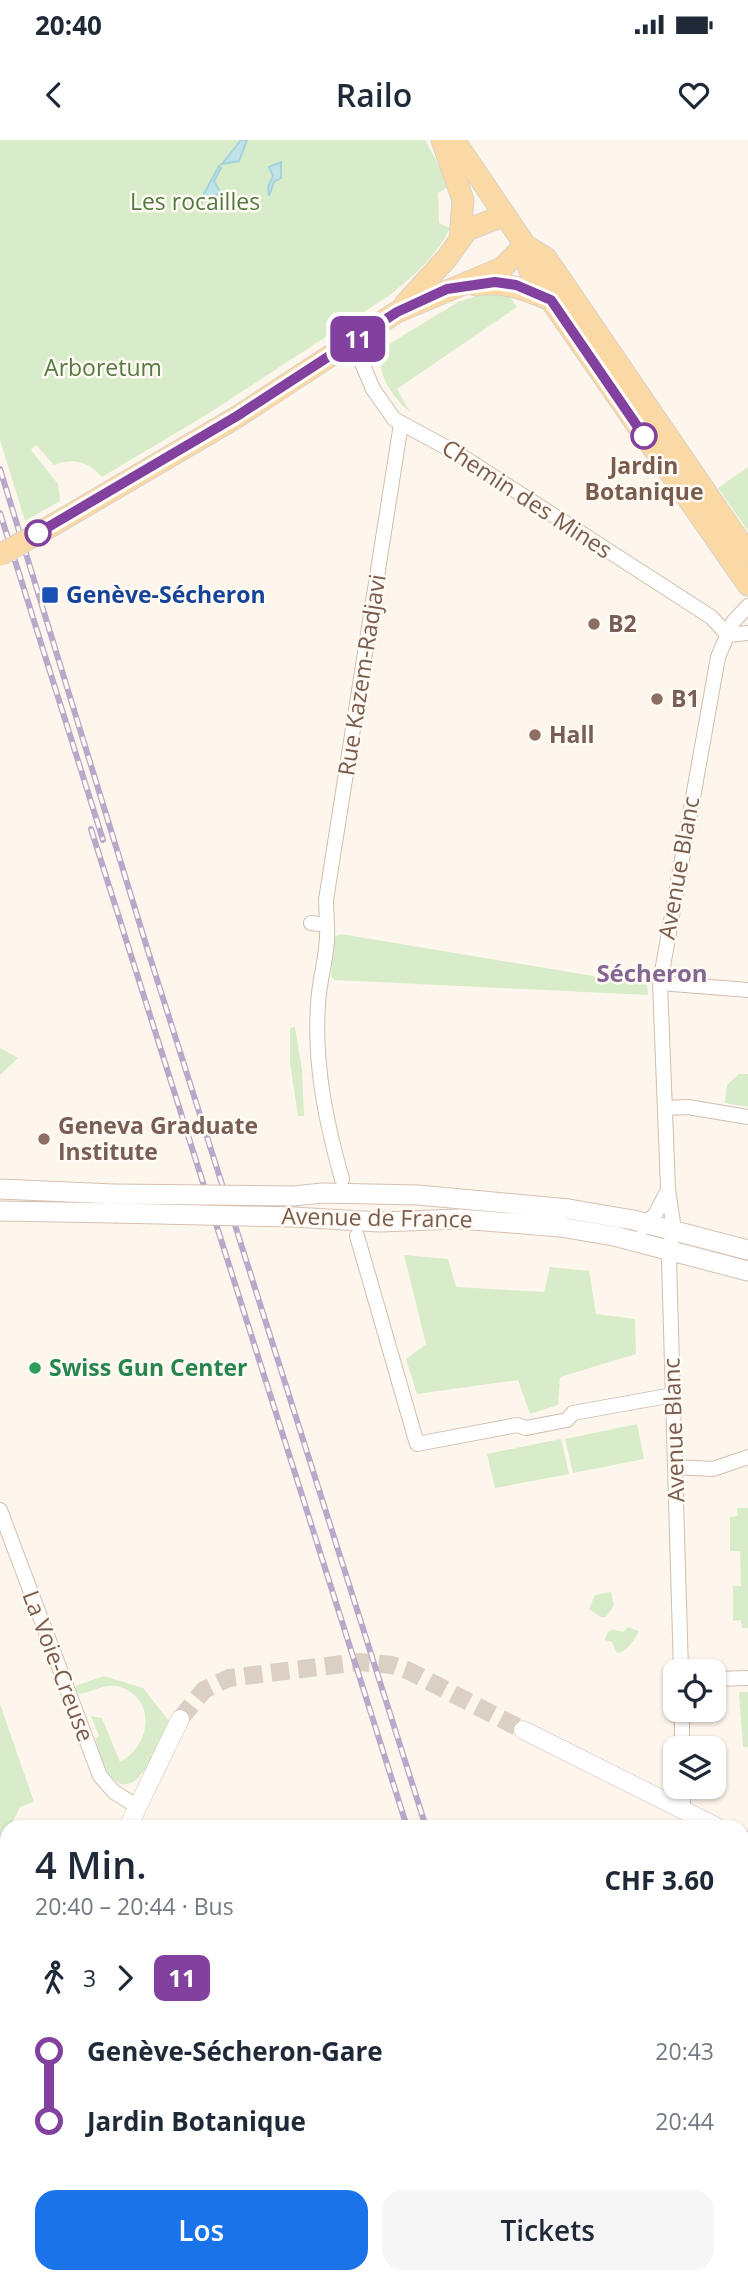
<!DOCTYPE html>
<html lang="de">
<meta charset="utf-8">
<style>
body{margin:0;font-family:"Open Sans",sans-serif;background:#f6f6f7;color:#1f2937;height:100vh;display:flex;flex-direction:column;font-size:26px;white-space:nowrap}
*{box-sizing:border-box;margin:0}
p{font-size:23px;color:#747a83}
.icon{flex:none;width:38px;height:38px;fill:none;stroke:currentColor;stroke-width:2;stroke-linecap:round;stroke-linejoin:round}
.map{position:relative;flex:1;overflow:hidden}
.side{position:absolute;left:0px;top:1680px;width:749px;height:464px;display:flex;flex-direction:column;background:#fff;border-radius:21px 21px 0 0;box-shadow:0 2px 5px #0004}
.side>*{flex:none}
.badge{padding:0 14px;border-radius:10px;font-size:24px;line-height:46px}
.controls{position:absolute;left:663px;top:1519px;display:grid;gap:14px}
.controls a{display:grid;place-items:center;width:63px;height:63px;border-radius:14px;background:#fff;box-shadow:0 2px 5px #0004;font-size:35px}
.map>.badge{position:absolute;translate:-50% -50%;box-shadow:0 0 0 4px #fff}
.legs{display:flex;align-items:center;gap:10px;height:77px;padding:0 35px;font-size:23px}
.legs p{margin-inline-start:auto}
.headline{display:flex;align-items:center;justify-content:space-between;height:119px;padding:0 35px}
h1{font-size:38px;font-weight:600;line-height:52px}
.primary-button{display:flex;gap:14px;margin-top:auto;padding:14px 35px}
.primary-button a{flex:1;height:80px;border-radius:21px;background:#1a73e8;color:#fff;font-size:28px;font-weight:600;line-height:80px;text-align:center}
.primary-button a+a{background:#f6f6f7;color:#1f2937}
ul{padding:0 35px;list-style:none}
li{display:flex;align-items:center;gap:24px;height:70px;font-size:26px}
li i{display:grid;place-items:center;width:10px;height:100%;margin:0 9px;background:currentColor}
li i::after{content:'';width:18px;height:18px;margin:-9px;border:5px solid;border-radius:50%;background:#fff}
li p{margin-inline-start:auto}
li:first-child i{background:linear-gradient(#0000 50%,currentColor 0)}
li:last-child i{background:linear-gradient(currentColor 50%,#0000 0)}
.status{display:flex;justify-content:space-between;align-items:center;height:49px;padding:0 35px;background:#fff;direction:ltr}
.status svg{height:19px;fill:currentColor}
header{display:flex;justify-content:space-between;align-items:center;height:91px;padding:0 35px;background:#fff;font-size:32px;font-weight:600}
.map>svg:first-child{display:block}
.green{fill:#d8ecc9}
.water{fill:#bfe3e8;stroke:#a5d3da;stroke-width:2}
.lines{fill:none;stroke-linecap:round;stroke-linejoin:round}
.tertiary-tunnel{stroke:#dcd0c4;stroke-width:18;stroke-dasharray:18 9;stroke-linecap:butt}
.minor-casing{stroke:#d1beb0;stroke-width:16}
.tertiary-casing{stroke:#d1beb0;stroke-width:19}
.secondary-casing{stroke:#d6c0b0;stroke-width:21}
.primary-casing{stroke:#dad1cd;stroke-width:23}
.minor{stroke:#fff;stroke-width:14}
.tertiary{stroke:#fff;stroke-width:18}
.secondary{stroke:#fff;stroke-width:19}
.primary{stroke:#fbd9a5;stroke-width:21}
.rail-casing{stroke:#b9a8c9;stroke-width:6}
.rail{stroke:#fffaf3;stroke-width:3.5;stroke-dasharray:10;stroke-linecap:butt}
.secondary-bridge-casing{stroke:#d6c0b0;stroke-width:21;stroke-linecap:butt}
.primary-bridge-casing{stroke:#dad1cd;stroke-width:23;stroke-linecap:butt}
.secondary-bridge{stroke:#fff;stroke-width:19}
.primary-bridge{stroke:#fbd9a5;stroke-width:21}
.line-1-casing{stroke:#fff;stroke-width:16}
.line-1{stroke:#82419e;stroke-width:10}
.stop-1-dot{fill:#fff;stroke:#82419e;stroke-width:3.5}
.transit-dot{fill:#1a4fb4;stroke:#fffaf3;stroke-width:2.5}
.education-dot{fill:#8d6e63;stroke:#fffaf3;stroke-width:2.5}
.leisure-dot{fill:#2e9e5b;stroke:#fffaf3;stroke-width:2.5}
.labels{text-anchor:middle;stroke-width:5;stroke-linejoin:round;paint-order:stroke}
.park-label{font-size:23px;fill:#537a41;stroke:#fffaf3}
.stop-label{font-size:23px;font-weight:bold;fill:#7a5c4d;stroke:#fffaf3}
.street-label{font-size:23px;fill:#7a5c4d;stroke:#fffaf3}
.transit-label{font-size:23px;font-weight:bold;fill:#164399;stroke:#fffaf3;text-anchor:start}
.education-label{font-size:23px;font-weight:bold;fill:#785e54;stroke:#fffaf3;text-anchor:start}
.leisure-label{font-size:23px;font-weight:bold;fill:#27864d;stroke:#fffaf3;text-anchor:start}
.neighbourhood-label{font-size:24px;font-weight:bold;fill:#846695;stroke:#fffaf3}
</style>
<div class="status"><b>20:40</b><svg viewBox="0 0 49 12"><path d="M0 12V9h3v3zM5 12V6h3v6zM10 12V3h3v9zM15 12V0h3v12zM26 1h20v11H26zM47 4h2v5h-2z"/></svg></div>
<header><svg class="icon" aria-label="back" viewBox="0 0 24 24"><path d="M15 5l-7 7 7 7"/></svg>Railo<svg class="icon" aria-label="heart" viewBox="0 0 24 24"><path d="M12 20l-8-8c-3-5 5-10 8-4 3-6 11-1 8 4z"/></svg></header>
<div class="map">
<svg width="748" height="2143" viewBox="0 0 748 2143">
<rect width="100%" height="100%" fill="#fdf6ec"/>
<path class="green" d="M 0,0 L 425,0 L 450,46 L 438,53 L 439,83 L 450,88 C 437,116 414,135 390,155 L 206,275 L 102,337 C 89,322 73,317 54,325 L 36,305 L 31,310 L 58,344 L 60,361 L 25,381 L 0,300 Z
M 483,154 L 509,156 L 517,167 L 397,249 L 410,272 C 392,257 376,234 381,209 L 458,162 Z
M 748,327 L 748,391 L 718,348 Z
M 341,794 L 647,845 L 648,855 L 335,840 L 331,837 L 334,797 Z
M 295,887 L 302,930 L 304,976 L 298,976 L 290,923 L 290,888 Z
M 0,908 L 18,918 L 0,935 Z
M 739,934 L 748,934 L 748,967 L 725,963 L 727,945 Z
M 404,1115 L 448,1119 L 456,1147 L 544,1152 L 550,1127 L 589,1131 L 596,1174 L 635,1179 L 636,1214 L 560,1237 L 558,1265 L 530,1274 L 518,1240 L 417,1254 L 406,1219 L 426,1204 Z
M 637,1284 L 644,1319 L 573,1333 L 565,1299 Z
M 561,1299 L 569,1334 L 495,1348 L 487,1314 Z
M 737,1368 L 748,1368 L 748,1488 L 742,1488 L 741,1480 L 733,1481 L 733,1446 L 741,1446 L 740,1411 L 730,1411 L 730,1377 L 738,1376 Z
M 611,1452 L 614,1465 L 606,1477 L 601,1477 L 589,1469 L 595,1455 Z
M 628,1487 L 639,1491 C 635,1499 626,1513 617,1513 L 612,1502 L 605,1500 L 607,1493 L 612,1489 L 623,1492 Z
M 104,1536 L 143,1548 L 169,1581 C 161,1598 136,1671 109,1634 C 102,1625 99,1609 95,1598 L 99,1596 L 91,1576 L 102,1578 L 120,1622 C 151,1606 157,1559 120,1547 C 105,1542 92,1553 78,1554 L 75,1546 Z
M 739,1552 L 748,1552 L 748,1607 L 743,1607 Z
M 0,1564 L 34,1662 L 20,1667 L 10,1687 L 7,1687 L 7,1696 L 0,1698 Z"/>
<path class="water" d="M 241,0 L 247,0 L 239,21 L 222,24 Z
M 281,22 L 281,38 L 274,42 L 269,56 L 268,47 L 273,36 L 269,27 Z
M 219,26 L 221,28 L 214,41 L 221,53 L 199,63 Z"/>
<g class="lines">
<path class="tertiary-tunnel" d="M 180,1579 L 204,1550 L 229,1538 L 359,1522 L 392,1525 L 409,1531 L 523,1590"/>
<g class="minor-casing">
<path id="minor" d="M 353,202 L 373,249 L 394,279 L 460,315 L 711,477 L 728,495
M 728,495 L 748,493
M 311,783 L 327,785 L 326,760 L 401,284
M 327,785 C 329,813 319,837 318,865 C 314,925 326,982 342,1039
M 660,843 L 748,850
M 666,968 L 688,967 L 748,977
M 643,1088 L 656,1073 L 668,1050
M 357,1096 L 417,1304 L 517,1285 L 526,1288 L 567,1280 L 573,1273 L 673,1255
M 675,1327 L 713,1329 L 748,1317
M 0,1370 L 100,1636 L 114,1652 L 138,1667
M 681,1531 L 669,1121 L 673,1083 L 668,1049 L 660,843 L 718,517 L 733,482 L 748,466
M 714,1539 L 748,1538
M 682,1570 L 682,1608
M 683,1647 L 683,1671
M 0,1743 L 7,1744
M 742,1894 L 748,1895
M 742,2008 L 748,1973
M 719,2143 L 720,2137"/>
</g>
<g class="tertiary-casing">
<path id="tertiary" d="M 523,1590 L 717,1687
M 128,1687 L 180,1579
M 742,1699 L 748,1702
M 0,1963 L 7,1947"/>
</g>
<g class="secondary-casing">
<path id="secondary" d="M 0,1049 L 113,1054
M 293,1056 L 323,1053 L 418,1055 L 569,1069 L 633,1080 L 748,1110
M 0,1071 L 115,1073
M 293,1077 L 380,1082 L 460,1079 L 560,1087 L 614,1096 L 748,1131
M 0,2118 L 7,2134"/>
</g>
<g class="primary-casing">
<path id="primary" d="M 442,0 L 463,60 L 460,98
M 454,0 L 525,105 L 529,129 L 748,445
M 525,105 L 546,118 L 748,414
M 476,145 C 505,141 524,149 551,160
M 405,164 L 447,118 L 467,90 L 505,75
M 53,385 L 237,277 L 397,172 L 502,128 L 525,105"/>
</g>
<use href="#minor" class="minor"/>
<use href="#tertiary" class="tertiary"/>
<use href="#secondary" class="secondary"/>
<use href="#primary" class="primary"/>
<g class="rail-casing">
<path id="rail" d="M 0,329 L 148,811 L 426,1687
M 0,373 L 103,700
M 91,689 L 407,1687
M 563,2137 L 565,2143
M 583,2137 L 585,2143"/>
</g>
<use href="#rail" class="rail"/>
<g class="secondary-bridge-casing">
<path id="secondary-bridge" d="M 113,1054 L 293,1056
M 115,1073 L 293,1077"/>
</g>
<g class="primary-bridge-casing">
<path id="primary-bridge" d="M 0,415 L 53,385"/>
</g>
<use href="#secondary-bridge" class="secondary-bridge"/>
<use href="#primary-bridge" class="primary-bridge"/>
</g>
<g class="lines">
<g class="line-1-casing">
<path id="line-1" d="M 38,393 L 237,276 L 397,172 L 447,149 L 495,142 L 516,145 L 551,160 L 644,296"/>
</g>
<use href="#line-1" class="line-1"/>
</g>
<g class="stop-1-dot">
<circle cx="644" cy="296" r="12"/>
<circle cx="38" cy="393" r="12"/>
</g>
<rect class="transit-dot" x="41" y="446" width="18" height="18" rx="3.5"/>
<g class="education-dot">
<circle cx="594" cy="484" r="7"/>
<circle cx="657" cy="559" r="7"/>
<circle cx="535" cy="595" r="7"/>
<circle cx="44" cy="999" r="7"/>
</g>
<circle class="leisure-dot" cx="35" cy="1228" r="7"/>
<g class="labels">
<g class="park-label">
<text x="195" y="70">Les rocailles</text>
<text x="103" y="236">Arboretum</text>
</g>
<g class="stop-label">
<text x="644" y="334">Jardin<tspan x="644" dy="26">Botanique</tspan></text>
</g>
<g class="street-label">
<text transform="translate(527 359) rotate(33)" y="8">Chemin des Mines</text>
<text transform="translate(362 535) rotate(-81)" y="8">Rue Kazem-Radjavi</text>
<text transform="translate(679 728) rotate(-80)" y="8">Avenue Blanc</text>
<text transform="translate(377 1078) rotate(1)" y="8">Avenue de France</text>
<text transform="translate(674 1290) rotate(-92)" y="8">Avenue Blanc</text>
<text transform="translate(58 1526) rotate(69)" y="8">La Voie-Creuse</text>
</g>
<g class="transit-label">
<text x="66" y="463">Genève-Sécheron</text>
</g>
<g class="education-label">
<text x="608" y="492">B2</text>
<text x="671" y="567">B1</text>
<text x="549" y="603">Hall</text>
<text x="58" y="994">Geneva Graduate<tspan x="58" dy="26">Institute</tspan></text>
</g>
<g class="leisure-label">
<text x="49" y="1236">Swiss Gun Center</text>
</g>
<g class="neighbourhood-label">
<text x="652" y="842">Sécheron</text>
</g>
</g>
</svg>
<div class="controls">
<a><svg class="icon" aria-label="locate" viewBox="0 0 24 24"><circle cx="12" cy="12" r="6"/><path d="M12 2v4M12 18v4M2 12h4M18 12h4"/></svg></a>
<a><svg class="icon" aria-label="layers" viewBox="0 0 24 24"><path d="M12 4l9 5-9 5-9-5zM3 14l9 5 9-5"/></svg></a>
</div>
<b class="badge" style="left:358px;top:199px;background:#82419e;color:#fff">11</b>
<section class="side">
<div class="headline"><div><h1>4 Min.</h1><p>20:40 – 20:44 · Bus</p></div><b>CHF 3.60</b></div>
<div class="legs"><svg class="icon" aria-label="walk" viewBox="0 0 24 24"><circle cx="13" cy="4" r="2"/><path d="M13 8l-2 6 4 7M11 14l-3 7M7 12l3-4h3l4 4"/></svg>3<svg class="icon" aria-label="forward" viewBox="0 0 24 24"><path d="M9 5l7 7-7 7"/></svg><b class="badge" style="background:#82419e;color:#fff">11</b></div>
<ul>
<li><i style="color:#82419e"></i><b>Genève-Sécheron-Gare</b><p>20:43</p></li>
<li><i style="color:#82419e"></i><b>Jardin Botanique</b><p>20:44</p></li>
</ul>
<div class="primary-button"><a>Los</a><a>Tickets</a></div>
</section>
</div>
